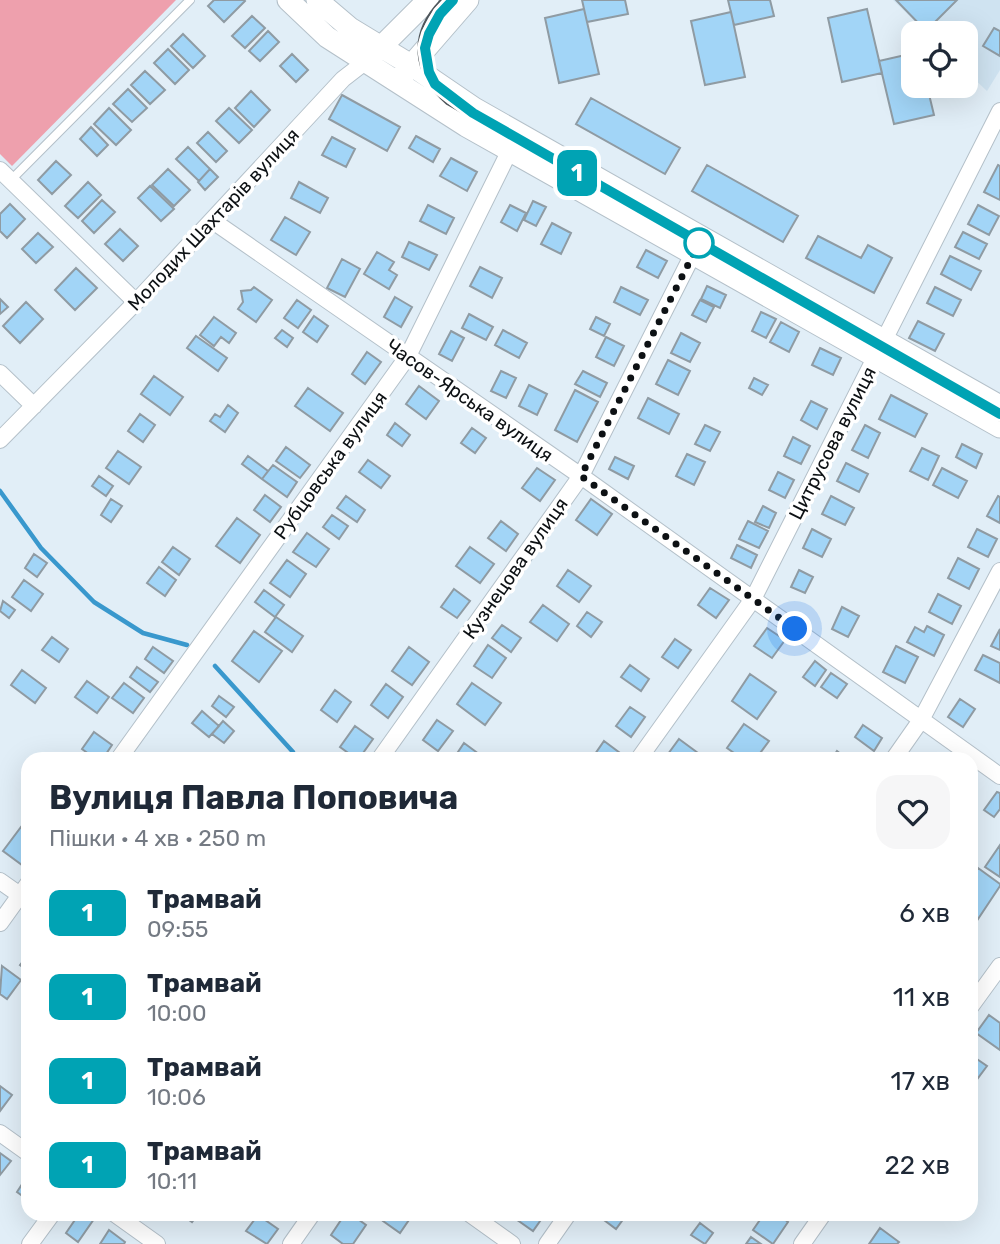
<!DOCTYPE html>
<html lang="uk">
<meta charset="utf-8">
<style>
body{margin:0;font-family:Rubik,sans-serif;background:#f6f6f7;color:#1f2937;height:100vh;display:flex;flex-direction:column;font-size:26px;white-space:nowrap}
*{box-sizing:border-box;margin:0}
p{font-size:23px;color:#747a83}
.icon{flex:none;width:38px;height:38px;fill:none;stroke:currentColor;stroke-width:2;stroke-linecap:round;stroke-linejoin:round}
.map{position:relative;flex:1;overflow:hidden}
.side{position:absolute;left:21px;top:752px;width:957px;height:469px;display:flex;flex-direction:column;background:#fff;border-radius:21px;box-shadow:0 7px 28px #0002}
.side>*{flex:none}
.badge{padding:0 14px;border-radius:10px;font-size:24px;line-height:46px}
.tools{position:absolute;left:901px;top:21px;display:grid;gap:14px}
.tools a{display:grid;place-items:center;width:77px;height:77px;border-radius:14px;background:#fff;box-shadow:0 7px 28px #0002;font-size:35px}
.you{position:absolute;width:35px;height:35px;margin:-18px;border:5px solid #fff;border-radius:50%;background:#1a73e8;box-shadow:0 0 0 10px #1a73e833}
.map>.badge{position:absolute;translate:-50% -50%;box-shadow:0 0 0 4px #fff}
.round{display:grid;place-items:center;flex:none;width:74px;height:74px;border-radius:21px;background:#f6f6f7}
.headline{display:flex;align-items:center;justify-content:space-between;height:119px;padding:0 28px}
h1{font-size:33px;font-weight:700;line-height:52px}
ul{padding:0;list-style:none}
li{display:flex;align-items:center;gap:21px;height:84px;padding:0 28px}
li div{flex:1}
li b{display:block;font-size:26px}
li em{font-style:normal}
li .badge{min-width:77px;font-weight:700;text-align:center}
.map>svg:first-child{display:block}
.built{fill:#cfe3f1}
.green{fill:#eea0ad}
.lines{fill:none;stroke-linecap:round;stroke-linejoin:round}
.stream{stroke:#3998cd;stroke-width:4.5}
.building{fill:#a2d5f7;stroke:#8f9ba3;stroke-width:2}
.lane-casing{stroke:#b4c0c9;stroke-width:10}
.street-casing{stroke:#b4c0c9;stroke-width:18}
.secondary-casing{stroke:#b4c0c9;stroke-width:23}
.lane{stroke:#fff;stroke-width:8}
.street{stroke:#fff;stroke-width:16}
.secondary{stroke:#fff;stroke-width:21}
.tram{stroke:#4e555a;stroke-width:2}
.line-casing{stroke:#fff;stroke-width:16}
.line{stroke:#00a3b4;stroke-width:10}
.walk{stroke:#0d1114;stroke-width:7;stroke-dasharray:0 12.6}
.stop-dot{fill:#fff;stroke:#00a3b4;stroke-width:3.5}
.labels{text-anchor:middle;stroke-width:7;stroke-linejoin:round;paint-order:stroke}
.street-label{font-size:19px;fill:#0d1114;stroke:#fff}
</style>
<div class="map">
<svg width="1000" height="1244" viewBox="0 0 1000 1244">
<rect width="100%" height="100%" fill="#e1eef7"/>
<path class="built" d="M 893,0 L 1000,0 L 1000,70 L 987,91 L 966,71 L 966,33 L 927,33 Z"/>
<path class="green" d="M 0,0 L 176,0 L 12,166 L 0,154 Z"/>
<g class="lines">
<path class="stream" d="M 0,491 L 41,548 L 94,602 L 143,633 L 187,645
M 215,666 L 293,752 L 296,760"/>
</g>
<path class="building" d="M 214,0 L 244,0 L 245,1 L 224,22 L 208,6 Z
M 582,0 L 625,0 L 628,14 L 587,22 Z
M 728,0 L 770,0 L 774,16 L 734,25 Z
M 896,0 L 957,0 L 926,31 Z
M 584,9 L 599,74 L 559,83 L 545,18 Z
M 867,9 L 882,73 L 842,82 L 828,18 Z
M 731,12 L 745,77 L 705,85 L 691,21 Z
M 252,16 L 265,28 L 245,48 L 232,36 Z
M 994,28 L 1000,31 L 1000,56 L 983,46 Z
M 268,31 L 279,42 L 260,61 L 249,51 Z
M 183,34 L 205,56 L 193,68 L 171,46 Z
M 168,49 L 189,70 L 175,84 L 154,63 Z
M 914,53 L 914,86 L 927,86 L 934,115 L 894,124 L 879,61 Z
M 292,54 L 308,70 L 296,82 L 280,66 Z
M 145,71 L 165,90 L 150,104 L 131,85 Z
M 128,89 L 147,108 L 132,122 L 113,104 Z
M 251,91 L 270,110 L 254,127 L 235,108 Z
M 342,95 L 400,127 L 387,151 L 329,119 Z
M 591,98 L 680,148 L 665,174 L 576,124 Z
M 109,108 L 131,130 L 116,145 L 94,124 Z
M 229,108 L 252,130 L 239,143 L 216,121 Z
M 91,127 L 108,145 L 97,156 L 80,139 Z
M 208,132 L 227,151 L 216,162 L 197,143 Z
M 416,136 L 440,149 L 433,162 L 409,148 Z
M 332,137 L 355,149 L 346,167 L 322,155 Z
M 188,147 L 210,169 L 199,181 L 176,159 Z
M 451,158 L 477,172 L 467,191 L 440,176 Z
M 56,161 L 71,175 L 52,194 L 38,180 Z
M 707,165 L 798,216 L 783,242 L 692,191 Z
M 998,165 L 1000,166 L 1000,200 L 984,192 Z
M 168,169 L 190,190 L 174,206 L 152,185 Z
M 210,169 L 218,177 L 205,190 L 198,182 Z
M 88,182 L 101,195 L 78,218 L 65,206 Z
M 299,182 L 328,198 L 320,213 L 291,198 Z
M 150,186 L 174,209 L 161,221 L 138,198 Z
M 102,200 L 115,212 L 94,233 L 82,221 Z
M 533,201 L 546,207 L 536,226 L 524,220 Z
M 10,204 L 25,219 L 7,238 L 0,231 L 0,214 Z
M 428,205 L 454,218 L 446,234 L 420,221 Z
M 510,205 L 526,213 L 517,231 L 501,222 Z
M 978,205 L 999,216 L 989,235 L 968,224 Z
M 285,217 L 310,232 L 296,255 L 271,240 Z
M 552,223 L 571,233 L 561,254 L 541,244 Z
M 120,229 L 138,246 L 123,261 L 105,244 Z
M 963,232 L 987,244 L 979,259 L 955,247 Z
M 38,233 L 53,247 L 36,263 L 22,249 Z
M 818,236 L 861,258 L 868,245 L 892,258 L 874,293 L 806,258 Z
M 409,242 L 437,255 L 429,270 L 402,257 Z
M 646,250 L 667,261 L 658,278 L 637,267 Z
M 377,252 L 394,262 L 389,270 L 397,275 L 389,289 L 364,274 Z
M 950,256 L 981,271 L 971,290 L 941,274 Z
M 342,259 L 360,269 L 345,297 L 327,288 Z
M 480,267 L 502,278 L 492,298 L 470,286 Z
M 76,268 L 97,288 L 75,310 L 55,290 Z
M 707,286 L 726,295 L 720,308 L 701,299 Z
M 254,287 L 272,300 L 256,322 L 238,309 L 243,302 L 241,291 L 251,290 Z
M 621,287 L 648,300 L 640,315 L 614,302 Z
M 935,287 L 961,300 L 953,316 L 927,303 Z
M 395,297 L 412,307 L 401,327 L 384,317 Z
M 0,299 L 8,307 L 0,314 Z
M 297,300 L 311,310 L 298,328 L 284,318 Z
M 700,300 L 714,307 L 706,322 L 692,315 Z
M 26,302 L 43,319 L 20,343 L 3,326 Z
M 761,312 L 776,319 L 766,338 L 752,331 Z
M 469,314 L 493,327 L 486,340 L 462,328 Z
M 314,316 L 328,326 L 317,342 L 303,332 Z
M 214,317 L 236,333 L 229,343 L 221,337 L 214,346 L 200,335 Z
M 596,317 L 610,324 L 604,336 L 590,329 Z
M 918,321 L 944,334 L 935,351 L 909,338 Z
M 781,322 L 799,332 L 789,352 L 770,342 Z
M 282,330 L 293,338 L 287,347 L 275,338 Z
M 503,330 L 527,343 L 519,358 L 495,345 Z
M 451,331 L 464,338 L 452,361 L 439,354 Z
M 681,333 L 700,343 L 690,362 L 671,353 Z
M 196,336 L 227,358 L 218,371 L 187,348 Z
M 606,337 L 624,346 L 614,366 L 596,357 Z
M 820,348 L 841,358 L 833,375 L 812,365 Z
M 367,352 L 381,362 L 365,384 L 352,374 Z
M 668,360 L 690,371 L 678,395 L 656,384 Z
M 501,371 L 516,378 L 506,398 L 491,391 Z
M 583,371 L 607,383 L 600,397 L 575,384 Z
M 154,376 L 183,397 L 170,415 L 141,394 Z
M 754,378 L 768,385 L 762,395 L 749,388 Z
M 529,385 L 547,394 L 537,415 L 519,406 Z
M 419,386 L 439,401 L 426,419 L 406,404 Z
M 308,388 L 343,413 L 330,431 L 295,406 Z
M 575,390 L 598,402 L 577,442 L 555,430 Z
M 891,395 L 927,414 L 915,437 L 879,419 Z
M 648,398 L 679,414 L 669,434 L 638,418 Z
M 811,401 L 827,409 L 817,429 L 801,420 Z
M 228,405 L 238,413 L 225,432 L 210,421 L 215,414 L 220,417 Z
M 140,414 L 155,425 L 143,442 L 128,431 Z
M 395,423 L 410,435 L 402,446 L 387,435 Z
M 705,425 L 720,432 L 710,451 L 695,444 Z
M 865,425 L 880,433 L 868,458 L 852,450 Z
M 472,428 L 486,438 L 475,453 L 461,443 Z
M 793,437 L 810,446 L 801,464 L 784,456 Z
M 962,444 L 982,454 L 976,468 L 956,457 Z
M 286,447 L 310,465 L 300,478 L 276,461 Z
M 922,448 L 939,456 L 928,480 L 910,471 Z
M 118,451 L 141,467 L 129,484 L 106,468 Z
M 687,454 L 705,462 L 694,485 L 676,476 Z
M 248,456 L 268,471 L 262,479 L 242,464 Z
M 615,457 L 634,466 L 628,479 L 609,469 Z
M 368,460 L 390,476 L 381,488 L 359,472 Z
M 846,463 L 868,474 L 859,492 L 837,481 Z
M 273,465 L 297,482 L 287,497 L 262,479 Z
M 537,468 L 555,480 L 540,501 L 522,488 Z
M 942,468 L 967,481 L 958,498 L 933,485 Z
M 778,472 L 794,480 L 785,498 L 769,490 Z
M 99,476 L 113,486 L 106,496 L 92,486 Z
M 265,495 L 281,507 L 270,522 L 254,510 Z
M 346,496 L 365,510 L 357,522 L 337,508 Z
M 831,496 L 854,508 L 845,525 L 822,514 Z
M 998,496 L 1000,497 L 1000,523 L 987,516 Z
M 111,499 L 122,506 L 111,522 L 101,515 Z
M 591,499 L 612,514 L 597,535 L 576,520 Z
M 763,506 L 776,513 L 769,528 L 755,522 Z
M 332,515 L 348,526 L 339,539 L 323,527 Z
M 237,518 L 260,535 L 240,563 L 216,546 Z
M 501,521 L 518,534 L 506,551 L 488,538 Z
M 748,521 L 768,531 L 759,548 L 739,539 Z
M 812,529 L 831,539 L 822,557 L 803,548 Z
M 977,529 L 997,539 L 988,557 L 968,547 Z
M 307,533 L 329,549 L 316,567 L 293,552 Z
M 737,545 L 757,555 L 751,568 L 731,558 Z
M 173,547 L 190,559 L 179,575 L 162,562 Z
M 470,547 L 494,564 L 480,583 L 456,566 Z
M 34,554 L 47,563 L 37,577 L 25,568 Z
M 958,558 L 979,569 L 969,589 L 948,578 Z
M 287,560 L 306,574 L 290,597 L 270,583 Z
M 159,567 L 176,580 L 165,596 L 147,583 Z
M 568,570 L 591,586 L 579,602 L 557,586 Z
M 799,570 L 813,577 L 805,593 L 791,587 Z
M 24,580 L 43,594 L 31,611 L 12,597 Z
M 710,588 L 729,600 L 716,618 L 698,605 Z
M 454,589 L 470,601 L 457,618 L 441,607 Z
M 264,590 L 284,605 L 275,617 L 255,602 Z
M 938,594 L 961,606 L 952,624 L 929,612 Z
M 3,601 L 15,610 L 9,618 L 0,611 Z
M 543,605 L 569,624 L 557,641 L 530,622 Z
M 842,607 L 859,616 L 848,637 L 832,629 Z
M 587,612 L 602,622 L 591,637 L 577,626 Z
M 276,617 L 303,636 L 292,652 L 265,632 Z
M 502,625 L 521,638 L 511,652 L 492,638 Z
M 927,626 L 944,635 L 934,656 L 907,642 L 915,627 L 924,632 Z
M 767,628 L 785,640 L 772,658 L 754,646 Z
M 1000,629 L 1000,650 L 991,646 Z
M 254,631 L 282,651 L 259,682 L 232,661 Z
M 52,637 L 68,649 L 59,662 L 42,650 Z
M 675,639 L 691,650 L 678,668 L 662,657 Z
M 488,645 L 506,658 L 492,678 L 474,666 Z
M 896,646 L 918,657 L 905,683 L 883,672 Z
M 153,647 L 173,661 L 164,673 L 145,659 Z
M 409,647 L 429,662 L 412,685 L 392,671 Z
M 983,655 L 1000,663 L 1000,683 L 975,670 Z
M 815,661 L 826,670 L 815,686 L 803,677 Z
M 630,665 L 649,679 L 641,691 L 621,677 Z
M 137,667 L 158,682 L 150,692 L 130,677 Z
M 22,670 L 46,688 L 35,703 L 11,685 Z
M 831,673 L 847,684 L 837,698 L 821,687 Z
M 750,674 L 776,692 L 757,719 L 732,701 Z
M 87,681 L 109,697 L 97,713 L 75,697 Z
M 124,683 L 144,698 L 133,713 L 112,698 Z
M 472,683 L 501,703 L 485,725 L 457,704 Z
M 386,684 L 403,697 L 388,718 L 371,705 Z
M 335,690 L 351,702 L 337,722 L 321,710 Z
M 219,696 L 234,707 L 226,717 L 212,706 Z
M 960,699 L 975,709 L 963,727 L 948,717 Z
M 630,707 L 645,717 L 631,737 L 616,726 Z
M 202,711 L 219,726 L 209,737 L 192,723 Z
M 437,720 L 453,731 L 438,751 L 423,740 Z
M 223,721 L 234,731 L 224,743 L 212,734 Z
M 744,724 L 769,741 L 755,760 L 744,760 L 727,748 Z
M 863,725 L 882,738 L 874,751 L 855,737 Z
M 355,726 L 373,739 L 358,760 L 340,747 Z
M 94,732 L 112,745 L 102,760 L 97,760 L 82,749 Z
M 679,739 L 698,753 L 694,760 L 676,760 L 668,754 Z
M 604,741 L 620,753 L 615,760 L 596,760 L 593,757 Z
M 464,743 L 487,760 L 457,760 L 454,758 Z
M 837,751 L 848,760 L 831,760 Z
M 997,792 L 1000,793 L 1000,809 L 994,817 L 984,810 Z
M 21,827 L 28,833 L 28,856 L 22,865 L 3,851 Z
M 1000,845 L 1000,877 L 985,867 Z
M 978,868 L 1000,884 L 1000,886 L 974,925 L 971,923 L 971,878 Z
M 28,955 L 28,971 L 20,965 Z
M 2,966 L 21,980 L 7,999 L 0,994 Z
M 989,1015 L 1000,1023 L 1000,1050 L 976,1033 Z
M 971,1055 L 987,1066 L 975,1082 L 971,1079 Z
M 0,1086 L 12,1095 L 0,1111 Z
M 0,1153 L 11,1161 L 0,1175 Z
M 28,1175 L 28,1200 L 17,1192 Z
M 79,1214 L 87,1214 L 94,1219 L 78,1242 L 66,1233 Z
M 181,1214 L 198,1214 L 192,1222 Z
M 345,1214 L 351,1214 L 366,1225 L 353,1244 L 343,1244 L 331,1235 Z
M 388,1214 L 413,1214 L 400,1233 L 383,1221 Z
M 515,1214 L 545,1214 L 533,1231 L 513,1217 Z
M 596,1214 L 627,1214 L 616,1229 Z
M 764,1214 L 778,1214 L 788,1222 L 773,1244 L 753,1230 Z
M 258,1215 L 278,1229 L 267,1244 L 246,1231 Z
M 700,1223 L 713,1233 L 705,1244 L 691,1235 Z
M 880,1228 L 899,1242 L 897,1244 L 869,1244 Z
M 109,1230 L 125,1242 L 124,1244 L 100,1244 Z
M 751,1237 L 761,1244 L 746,1244 Z"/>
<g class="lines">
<g class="lane-casing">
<path id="lane" d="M 11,180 L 190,0"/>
</g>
<g class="street-casing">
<path id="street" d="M 0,170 L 136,302
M 213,221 L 581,476 L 1000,776
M 0,373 L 34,406
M 0,440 L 136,302 L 343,79 L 365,62
M 118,760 L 408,356 L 510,150
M 379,760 L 581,476 L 693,254
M 638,760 L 753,599 L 1000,111
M 893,760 L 921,720 L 1000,571
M 0,881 L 27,900
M 0,923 L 28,884
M 971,1006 L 1000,966
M 0,1133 L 28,1153
M 115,1214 L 157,1244
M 470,1214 L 512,1244
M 30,1244 L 52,1214
M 291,1244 L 312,1214
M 547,1244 L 568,1214
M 802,1244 L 823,1214"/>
</g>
<g class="secondary-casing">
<path id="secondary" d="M 288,0 L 327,37 L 466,126 L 1000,427
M 317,0 L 350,28 L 411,65 L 474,108 L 1000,406
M 372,56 L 428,0
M 403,75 L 468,0"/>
</g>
<use href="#lane" class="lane"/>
<use href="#street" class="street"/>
<use href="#secondary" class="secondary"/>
<path class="tram" d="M 441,0 C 408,34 412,73 447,104 L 1000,421"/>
</g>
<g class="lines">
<g class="line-casing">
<path id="line" d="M 453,0 L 440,14 L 429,34 L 425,48 L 429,72 L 435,84 L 473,113 L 1000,414"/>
</g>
<use href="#line" class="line"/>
<path class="walk" d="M 699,243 L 581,476 L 795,629"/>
</g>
<circle class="stop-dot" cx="699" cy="243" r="14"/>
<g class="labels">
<g class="street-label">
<text transform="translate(213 219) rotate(-47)" y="7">Молодих Шахтарів вулиця</text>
<text transform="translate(470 400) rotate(35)" y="7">Часов-Ярська вулиця</text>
<text transform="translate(832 443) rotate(-63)" y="7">Цитрусова вулиця</text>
<text transform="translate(330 465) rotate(-54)" y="7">Рубцовська вулиця</text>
<text transform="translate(515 568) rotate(-55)" y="7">Кузнецова вулиця</text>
</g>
</g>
</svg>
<div class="tools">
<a><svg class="icon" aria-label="locate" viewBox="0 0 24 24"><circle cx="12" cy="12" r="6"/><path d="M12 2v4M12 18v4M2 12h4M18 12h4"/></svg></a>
</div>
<div class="you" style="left:795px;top:629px"></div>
<b class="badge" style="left:577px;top:173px;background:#00a3b4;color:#fff">1</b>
<section class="side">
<div class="headline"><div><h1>Вулиця Павла Поповича</h1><p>Пішки · 4 хв · 250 m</p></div><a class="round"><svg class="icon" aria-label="heart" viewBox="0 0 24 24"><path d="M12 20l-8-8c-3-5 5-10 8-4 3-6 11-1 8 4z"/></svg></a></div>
<ul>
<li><span class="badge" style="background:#00a3b4;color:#fff">1</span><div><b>Трамвай</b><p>09:55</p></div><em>6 хв</em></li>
<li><span class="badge" style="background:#00a3b4;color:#fff">1</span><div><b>Трамвай</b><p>10:00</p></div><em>11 хв</em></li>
<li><span class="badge" style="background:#00a3b4;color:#fff">1</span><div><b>Трамвай</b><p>10:06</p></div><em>17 хв</em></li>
<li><span class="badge" style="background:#00a3b4;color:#fff">1</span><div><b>Трамвай</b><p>10:11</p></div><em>22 хв</em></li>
</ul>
</section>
</div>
